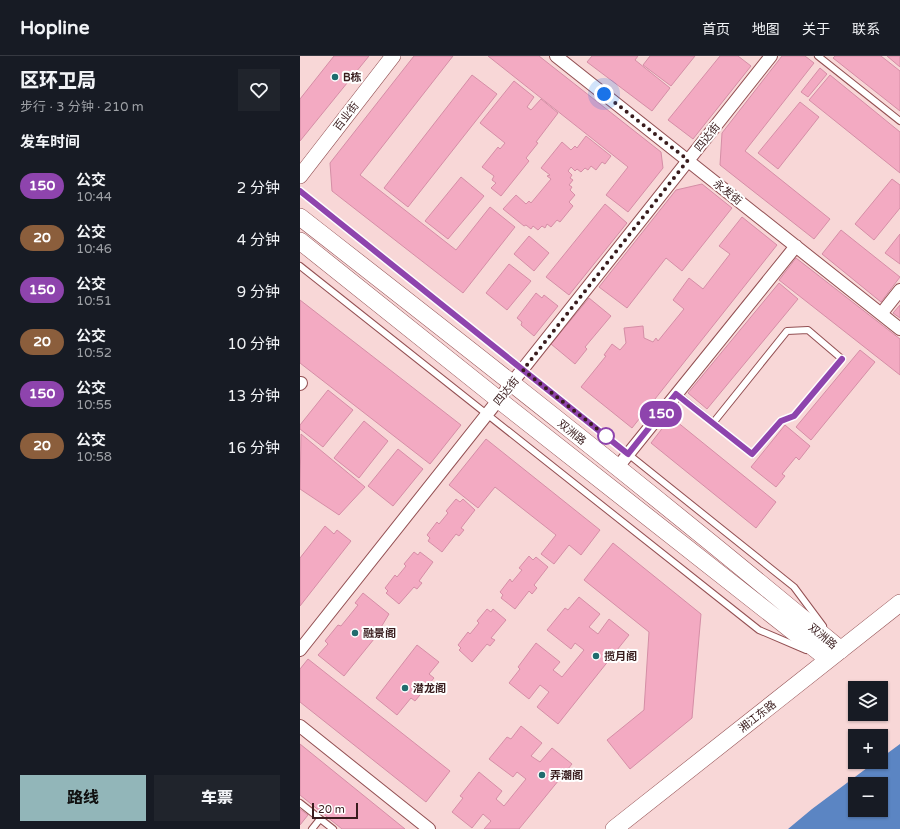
<!DOCTYPE html>
<html lang="zh">
<meta charset="utf-8">
<style>
body{margin:0;font-family:"Varela Round","Noto Sans SC",sans-serif;background:#20242c;color:#f1f3f6;height:100vh;display:flex;flex-direction:column;font-size:15px;white-space:nowrap}
*{box-sizing:border-box;margin:0}
p{font-size:13px;color:#9ea1a6}
.icon{flex:none;width:22px;height:22px;fill:none;stroke:currentColor;stroke-width:2;stroke-linecap:round;stroke-linejoin:round}
.map{position:relative;flex:1;overflow:hidden}
.panel{display:flex;flex-direction:column;background:#171b24;width:300px}
.panel>*{flex:none}
.badge{padding:0 8px;border-radius:13px;font-size:14px;line-height:26px}
.controls{position:absolute;left:548px;top:625px;display:grid;gap:8px}
.controls a{display:grid;place-items:center;width:40px;height:40px;border-radius:0px;background:#171b24;box-shadow:0 1px 3px #0004;font-size:20px}
.scale{position:absolute;left:12px;bottom:10px;width:46px;box-sizing:border-box;padding-left:4px;border:2px solid #391c1d;border-top:0;font-size:11px;line-height:14px;white-space:nowrap;color:#391c1d;-webkit-text-stroke:3px #fff;paint-order:stroke}
.you{position:absolute;width:20px;height:20px;margin:-10px;border:3px solid #fff;border-radius:50%;background:#1a73e8;box-shadow:0 0 0 6px #1a73e833}
.map>.badge{position:absolute;translate:-50% -50%;box-shadow:0 0 0 2px #fff}
h2{padding:0 20px;font-size:15px;line-height:36px}
.round{display:grid;place-items:center;flex:none;width:42px;height:42px;border-radius:0px;background:#20242c}
.overview{display:flex;align-items:center;justify-content:space-between;height:68px;padding:0 20px}
h1{font-size:19px;font-weight:800;line-height:30px}
.button{display:flex;gap:8px;margin-top:auto;padding:8px 20px}
.button a{flex:1;height:46px;border-radius:0px;background:#92b6b9;color:#111;font-size:16px;font-weight:800;line-height:46px;text-align:center}
.button a+a{background:#20242c;color:#f1f3f6}
ul{padding:0;list-style:none}
li{display:flex;align-items:center;gap:12px;height:52px;padding:0 20px}
li div{flex:1}
li b{display:block;font-size:15px}
li em{font-style:normal}
li .badge{min-width:44px;font-weight:700;text-align:center}
header{display:flex;align-items:center;gap:24px;box-sizing:border-box;height:56px;padding:0 20px;background:#171b24;border-bottom:1px solid #363941}
header strong{font-size:19px}
nav{display:flex;gap:22px;margin-inline-start:auto;font-size:14px}
main{display:flex;flex:1;min-height:0}
.map>svg:first-child{display:block}
.water{fill:#5b85c3;fill-rule:evenodd}
.building{fill:#f3aac2;stroke:#d58ea6}
.lines{fill:none;stroke-linecap:round;stroke-linejoin:round}
.service-casing{stroke:#935053;stroke-width:8}
.minor-casing{stroke:#935053;stroke-width:14}
.tertiary-casing{stroke:#935053;stroke-width:16}
.secondary-casing{stroke:#935053;stroke-width:18}
.service{stroke:#fff;stroke-width:6}
.minor{stroke:#fff;stroke-width:12}
.tertiary{stroke:#fff;stroke-width:15}
.secondary{stroke:#fff;stroke-width:17}
.line-casing{stroke:#fff;stroke-width:9}
.line{stroke:#8e44ad;stroke-width:6}
.walk{stroke:#391c1d;stroke-width:4;stroke-dasharray:0 7.2}
.poi-dot{fill:#1f6c6e;stroke:#fff;stroke-width:1.5}
.stop-dot{fill:#fff;stroke:#8e44ad;stroke-width:2}
.labels{text-anchor:middle;stroke-width:4;stroke-linejoin:round;paint-order:stroke}
.poi-label{font-size:11px;font-weight:bold;fill:#391c1d;stroke:#fff;text-anchor:start}
.street-label{font-size:11px;fill:#391c1d;stroke:#fff}
</style>
<header>
<strong>Hopline</strong>
<nav><a>首页</a><a>地图</a><a>关于</a><a>联系</a></nav>
</header>
<main>
<section class="panel">
<div class="overview"><div><h1>区环卫局</h1><p>步行 · 3 分钟 · 210 m</p></div><a class="round"><svg class="icon" aria-label="heart" viewBox="0 0 24 24"><path d="M12 20l-8-8c-3-5 5-10 8-4 3-6 11-1 8 4z"/></svg></a></div>
<h2>发车时间</h2>
<ul>
<li><span class="badge" style="background:#8e44ad;color:#fff">150</span><div><b>公交</b><p>10:44</p></div><em>2 分钟</em></li>
<li><span class="badge" style="background:#8b5e3c;color:#fff">20</span><div><b>公交</b><p>10:46</p></div><em>4 分钟</em></li>
<li><span class="badge" style="background:#8e44ad;color:#fff">150</span><div><b>公交</b><p>10:51</p></div><em>9 分钟</em></li>
<li><span class="badge" style="background:#8b5e3c;color:#fff">20</span><div><b>公交</b><p>10:52</p></div><em>10 分钟</em></li>
<li><span class="badge" style="background:#8e44ad;color:#fff">150</span><div><b>公交</b><p>10:55</p></div><em>13 分钟</em></li>
<li><span class="badge" style="background:#8b5e3c;color:#fff">20</span><div><b>公交</b><p>10:58</p></div><em>16 分钟</em></li>
</ul>
<div class="button"><a>路线</a><a>车票</a></div>
</section>
<div class="map">
<svg width="600" height="773" viewBox="0 0 600 773">
<rect width="100%" height="100%" fill="#f8d7d7"/>
<path class="water" d="M 600,688 L 600,773 L 488,773 L 512,753 L 575,706 L 581,706 L 581,702 ZM 555,728 L 581,728 L 581,754 L 555,754 Z"/>
<path class="building" d="M 34,0 L 69,0 L 0,85 L 0,43 Z
M 114,0 L 153,0 L 60,119 L 156,194 L 190,151 L 215,171 L 163,237 L 32,135 L 30,107 Z
M 188,0 L 239,0 L 361,96 L 363,112 L 328,156 L 306,139 L 328,111 Z
M 292,0 L 338,0 L 335,4 L 370,32 L 352,55 L 287,6 Z
M 350,0 L 395,0 L 371,30 L 343,9 Z
M 420,0 L 438,0 L 451,10 L 393,83 L 368,64 Z
M 482,0 L 505,0 L 514,7 L 445,95 L 530,163 L 514,183 L 420,109 L 422,77 Z
M 535,0 L 581,0 L 600,15 L 600,55 L 533,2 Z
M 587,0 L 600,0 L 600,11 Z
M 520,12 L 527,18 L 508,41 L 501,36 Z
M 172,19 L 197,38 L 108,151 L 84,132 Z
M 530,19 L 600,76 L 600,117 L 509,44 Z
M 214,25 L 234,41 L 227,51 L 231,54 L 241,43 L 258,57 L 236,86 L 238,87 L 226,102 L 229,105 L 201,140 L 191,132 L 196,127 L 192,124 L 194,120 L 182,111 L 198,91 L 200,93 L 205,87 L 180,67 Z
M 500,46 L 519,61 L 478,113 L 458,97 Z
M 286,80 L 311,100 L 305,108 L 302,106 L 296,114 L 291,110 L 288,114 L 285,112 L 281,116 L 277,113 L 275,115 L 271,111 L 268,115 L 272,119 L 270,122 L 273,124 L 269,129 L 272,131 L 270,134 L 275,139 L 269,146 L 273,150 L 260,166 L 257,164 L 251,171 L 247,168 L 245,172 L 242,170 L 238,174 L 233,170 L 231,173 L 226,169 L 224,170 L 203,153 L 216,139 L 226,148 L 229,145 L 231,147 L 251,123 L 247,120 L 250,119 L 241,112 L 262,86 L 271,94 L 275,90 L 277,92 Z
M 161,121 L 184,140 L 148,183 L 125,165 Z
M 592,123 L 600,129 L 600,152 L 574,184 L 555,168 Z
M 402,128 L 432,152 L 382,215 L 366,202 L 327,252 L 299,231 L 376,134 Z
M 305,148 L 327,167 L 269,239 L 246,221 Z
M 442,161 L 477,189 L 332,372 L 281,331 L 306,300 L 304,299 L 312,288 L 320,294 L 326,287 L 324,272 L 343,270 L 344,282 L 353,286 L 356,282 L 358,285 L 384,253 L 373,244 L 389,222 L 403,233 L 430,198 L 419,190 Z
M 541,174 L 600,221 L 581,246 L 522,198 Z
M 600,178 L 600,208 L 585,197 Z
M 229,180 L 249,197 L 234,215 L 214,198 Z
M 496,202 L 600,283 L 600,319 L 479,224 Z
M 209,208 L 231,225 L 207,254 L 186,237 Z
M 479,227 L 498,243 L 407,353 L 388,337 Z
M 236,237 L 242,242 L 244,239 L 258,250 L 234,280 L 221,269 L 222,266 L 217,262 Z
M 289,242 L 311,260 L 285,291 L 287,293 L 275,308 L 251,288 Z
M 0,244 L 161,369 L 130,408 L 0,307 Z
M 600,249 L 600,262 L 593,257 Z
M 560,294 L 575,306 L 511,384 L 496,371 Z
M 28,334 L 53,354 L 23,391 L 0,373 L 0,369 Z
M 371,361 L 476,446 L 456,472 L 351,387 Z
M 64,365 L 88,385 L 59,422 L 34,402 Z
M 485,369 L 510,390 L 499,404 L 496,401 L 482,418 L 485,420 L 476,431 L 451,411 Z
M 1,378 L 65,431 L 39,459 L 0,433 Z
M 186,383 L 300,474 L 281,499 L 269,489 L 254,508 L 241,498 L 256,479 L 195,431 L 178,452 L 149,429 Z
M 98,393 L 123,413 L 93,450 L 68,430 Z
M 156,443 L 160,446 L 163,443 L 175,454 L 161,472 L 164,474 L 159,480 L 156,478 L 142,496 L 128,485 L 130,482 L 127,479 L 137,466 L 139,468 L 148,457 L 146,455 Z
M 25,470 L 34,478 L 37,474 L 51,485 L 0,550 L 0,502 Z
M 313,487 L 401,558 L 392,662 L 330,713 L 307,684 L 344,654 L 349,576 L 284,524 Z
M 114,496 L 118,499 L 120,496 L 133,506 L 119,525 L 122,527 L 117,533 L 114,531 L 99,548 L 86,537 L 88,535 L 85,532 L 95,519 L 97,521 L 106,510 L 104,508 Z
M 229,500 L 233,504 L 236,501 L 248,511 L 234,529 L 237,532 L 232,538 L 229,535 L 215,553 L 201,542 L 203,539 L 200,536 L 210,523 L 212,526 L 222,514 L 219,512 Z
M 63,537 L 89,558 L 74,583 L 44,620 L 18,599 L 28,588 L 25,585 L 38,569 L 41,570 L 58,549 L 55,547 Z
M 279,541 L 300,558 L 289,571 L 298,578 L 309,563 L 329,579 L 258,668 L 237,651 L 249,636 L 240,629 L 229,643 L 209,627 L 220,613 L 218,611 L 236,587 L 260,606 L 253,614 L 262,621 L 284,594 L 275,587 L 271,593 L 247,574 L 265,552 L 268,554 Z
M 187,553 L 191,556 L 193,553 L 206,564 L 191,582 L 195,584 L 190,590 L 187,588 L 172,606 L 159,594 L 161,592 L 158,589 L 168,576 L 170,578 L 179,567 L 177,565 Z
M 117,589 L 139,606 L 129,618 L 134,622 L 115,645 L 111,642 L 97,659 L 76,642 Z
M 8,603 L 150,715 L 126,746 L 0,646 L 0,613 Z
M 221,670 L 242,687 L 231,700 L 240,706 L 252,692 L 272,708 L 219,773 L 184,773 L 191,765 L 183,758 L 172,772 L 152,756 L 163,742 L 160,740 L 179,716 L 202,735 L 196,743 L 204,750 L 226,723 L 217,716 L 213,721 L 189,703 L 207,681 L 211,683 Z
M 0,688 L 105,773 L 42,773 L 0,739 Z
M 0,753 L 8,759 L 0,769 Z"/>
<g class="lines">
<g class="service-casing">
<path id="service" d="M 518,0 L 600,65
M 0,135 L 494,531 L 523,570
M 0,210 L 459,574 L 506,594
M 377,338 L 452,398 L 481,365 L 494,360 L 542,303 L 508,274 L 487,275 L 413,367
M 0,747 L 33,773
M 12,773 L 20,763"/>
</g>
<g class="minor-casing">
<path id="minor" d="M 256,0 L 600,273
M 581,258 L 600,234
M 0,328 L 1,327
M 317,412 L 496,190
M 0,594 L 471,0
M 0,670 L 129,773"/>
</g>
<g class="tertiary-casing">
<path id="tertiary" d="M 0,120 L 93,0"/>
</g>
<g class="secondary-casing">
<path id="secondary" d="M 0,161 C 182,303 364,446 541,594
M 0,185 L 199,344 L 528,603
M 314,773 L 600,547"/>
</g>
<use href="#service" class="service"/>
<use href="#minor" class="minor"/>
<use href="#tertiary" class="tertiary"/>
<use href="#secondary" class="secondary"/>
</g>
<g class="lines">
<g class="line-casing">
<path id="line" d="M 0,135 L 328,398 L 376,338 L 452,398 L 481,365 L 494,360 L 542,303"/>
</g>
<use href="#line" class="line"/>
<path class="walk" d="M 304,38 L 388,104 L 223,314 L 306,380"/>
</g>
<g class="poi-dot">
<circle cx="35" cy="21" r="4"/>
<circle cx="55" cy="577" r="4"/>
<circle cx="296" cy="600" r="4"/>
<circle cx="105" cy="632" r="4"/>
<circle cx="242" cy="719" r="4"/>
</g>
<circle class="stop-dot" cx="306" cy="380" r="8"/>
<g class="labels">
<g class="poi-label">
<text x="43" y="25">B栋</text>
<text x="63" y="581">融景阁</text>
<text x="304" y="604">揽月阁</text>
<text x="113" y="636">潜龙阁</text>
<text x="250" y="723">弄潮阁</text>
</g>
<g class="street-label">
<text transform="translate(46 60) rotate(-52)" y="4">百业街</text>
<text transform="translate(407 81) rotate(-51)" y="4">四达街</text>
<text transform="translate(428 136) rotate(38)" y="4">永发街</text>
<text transform="translate(206 335) rotate(-51)" y="4">四达街</text>
<text transform="translate(272 376) rotate(39)" y="4">双洲路</text>
<text transform="translate(523 580) rotate(40)" y="4">双洲路</text>
<text transform="translate(457 660) rotate(-38)" y="4">湘江东路</text>
</g>
</g>
</svg>
<div class="controls">
<a><svg class="icon" aria-label="layers" viewBox="0 0 24 24"><path d="M12 4l9 5-9 5-9-5zM3 14l9 5 9-5"/></svg></a>
<a>+</a>
<a>−</a>
</div>
<div class="scale">20 m</div>
<div class="you" style="left:304px;top:38px"></div>
<b class="badge" style="left:361px;top:358px;background:#8e44ad;color:#fff">150</b>
</div>
</main>
